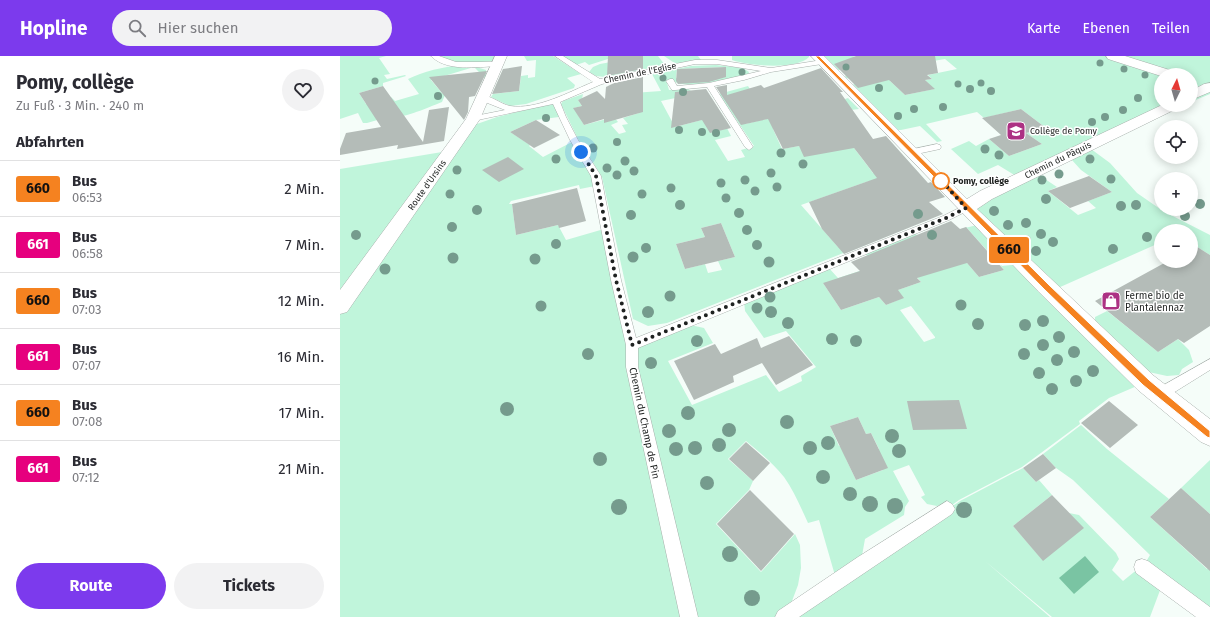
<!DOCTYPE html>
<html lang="de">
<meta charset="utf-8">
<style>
body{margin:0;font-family:"Fira Sans",sans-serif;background:#f2f2f3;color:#2b2b33;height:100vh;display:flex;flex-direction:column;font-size:15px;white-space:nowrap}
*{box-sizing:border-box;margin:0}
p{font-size:13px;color:#7c7c81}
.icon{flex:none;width:22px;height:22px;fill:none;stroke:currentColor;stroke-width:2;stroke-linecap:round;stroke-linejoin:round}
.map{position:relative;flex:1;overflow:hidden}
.panel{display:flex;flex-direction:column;background:#fff;width:340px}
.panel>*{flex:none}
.badge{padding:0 8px;border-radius:3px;font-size:14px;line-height:26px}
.needle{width:26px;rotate:5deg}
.tools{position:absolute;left:814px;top:12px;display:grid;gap:8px}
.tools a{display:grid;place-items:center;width:44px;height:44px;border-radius:50%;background:#fff;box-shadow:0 2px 10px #0003;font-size:20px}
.you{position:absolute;width:20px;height:20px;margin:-10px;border:3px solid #fff;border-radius:50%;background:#1a73e8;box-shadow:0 0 0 6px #1a73e833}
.map>.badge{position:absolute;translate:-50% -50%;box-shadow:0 0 0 2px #fff}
h2{padding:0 16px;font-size:15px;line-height:36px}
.round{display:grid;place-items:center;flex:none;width:42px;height:42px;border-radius:21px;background:#f2f2f3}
.overview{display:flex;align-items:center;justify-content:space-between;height:68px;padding:0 16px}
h1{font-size:19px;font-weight:700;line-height:30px}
.button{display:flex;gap:8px;margin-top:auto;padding:8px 16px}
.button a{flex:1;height:46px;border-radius:24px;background:#7c3aed;color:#fff;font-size:16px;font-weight:700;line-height:46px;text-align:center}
.button a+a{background:#f2f2f3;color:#2b2b33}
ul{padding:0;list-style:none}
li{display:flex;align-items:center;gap:12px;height:56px;padding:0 16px;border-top:1px solid #e1e1e2}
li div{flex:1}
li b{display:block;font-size:15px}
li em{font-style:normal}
li .badge{min-width:44px;font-weight:700;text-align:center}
header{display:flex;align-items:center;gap:24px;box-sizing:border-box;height:56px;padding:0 20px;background:#7c3aed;color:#fff}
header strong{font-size:19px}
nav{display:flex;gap:22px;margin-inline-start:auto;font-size:14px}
.search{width:280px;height:36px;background:#f2f2f3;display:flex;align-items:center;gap:10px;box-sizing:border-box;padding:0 14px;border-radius:22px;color:#7c7c81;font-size:15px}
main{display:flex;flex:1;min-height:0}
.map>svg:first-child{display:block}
.green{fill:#c0f5db;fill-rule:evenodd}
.water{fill:#7ac4a3}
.building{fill:#b4bcb8}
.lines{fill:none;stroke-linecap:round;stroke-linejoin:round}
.lane-casing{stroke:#a7afab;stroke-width:1}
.street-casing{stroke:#a7afab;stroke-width:1}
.lane{fill:#fff;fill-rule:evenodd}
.street{fill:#fff;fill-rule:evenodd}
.tree{fill:#759b8d}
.line{fill:#f58220;stroke:#fff}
.walk{stroke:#1f2221;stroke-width:4;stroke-dasharray:0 7.2}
.stop-dot{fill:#fff;stroke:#f58220;stroke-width:2}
.labels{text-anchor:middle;stroke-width:3;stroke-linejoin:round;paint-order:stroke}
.far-street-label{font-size:9px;fill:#1f2221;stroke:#fff}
.far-poi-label{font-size:9px;fill:#1f2221;stroke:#fff;text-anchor:start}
.far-stop-label{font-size:9px;font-weight:bold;fill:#1f2221;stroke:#fff;text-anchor:start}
.poi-label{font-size:10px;fill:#1f2221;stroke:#fff;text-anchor:start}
.street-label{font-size:10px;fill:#1f2221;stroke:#fff}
</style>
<header>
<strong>Hopline</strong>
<div class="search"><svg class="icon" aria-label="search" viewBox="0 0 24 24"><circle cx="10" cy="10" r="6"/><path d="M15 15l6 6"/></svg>Hier suchen</div>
<nav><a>Karte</a><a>Ebenen</a><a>Teilen</a></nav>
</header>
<main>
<section class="panel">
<div class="overview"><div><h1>Pomy, collège</h1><p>Zu Fuß · 3 Min. · 240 m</p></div><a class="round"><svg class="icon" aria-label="heart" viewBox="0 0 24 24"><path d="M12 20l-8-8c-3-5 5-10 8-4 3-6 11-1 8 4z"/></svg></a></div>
<h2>Abfahrten</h2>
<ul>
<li><span class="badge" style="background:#f58220;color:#111">660</span><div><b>Bus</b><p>06:53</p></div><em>2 Min.</em></li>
<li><span class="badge" style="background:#e6007e;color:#fff">661</span><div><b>Bus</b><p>06:58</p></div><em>7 Min.</em></li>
<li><span class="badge" style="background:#f58220;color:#111">660</span><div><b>Bus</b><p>07:03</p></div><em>12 Min.</em></li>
<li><span class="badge" style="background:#e6007e;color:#fff">661</span><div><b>Bus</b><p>07:07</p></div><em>16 Min.</em></li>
<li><span class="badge" style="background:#f58220;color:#111">660</span><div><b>Bus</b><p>07:08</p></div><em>17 Min.</em></li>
<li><span class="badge" style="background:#e6007e;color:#fff">661</span><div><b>Bus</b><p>07:12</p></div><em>21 Min.</em></li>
</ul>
<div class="button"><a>Route</a><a>Tickets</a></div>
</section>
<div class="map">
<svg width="870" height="561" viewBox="0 0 870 561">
<rect width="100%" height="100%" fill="#f5fdf9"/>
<path class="green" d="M 0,0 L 46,0 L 39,2 L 50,18 L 44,19 L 47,23 L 65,19 L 66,20 L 43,27 L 43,30 L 19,37 L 26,48 L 51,41 L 55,45 L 79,38 L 68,23 C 89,13 124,4 146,14 L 146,23 L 134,11 L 91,24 L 101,36 L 105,39 L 102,46 C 91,50 62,64 51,60 L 27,67 L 23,67 L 18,57 L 0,63 Z
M 101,0 L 157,0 L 153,5 C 138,6 113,10 101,0 Z
M 184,0 L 213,0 L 241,18 L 227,22 L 235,29 L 234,32 L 186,48 L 170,50 L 151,41 L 153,38 L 179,35 L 181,20 L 188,19 L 188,22 L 195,21 L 196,4 L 187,5 Z
M 222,0 L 268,0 L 268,3 L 249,9 L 245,6 L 236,9 Z
M 303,0 L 318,0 L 325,9 L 265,21 L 256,20 L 249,16 L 253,11 L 260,8 Z
M 324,0 L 358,0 L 361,4 L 336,8 Z
M 392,0 L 469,0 L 469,1 C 457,14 409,10 392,4 Z
M 482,0 L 513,0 L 517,2 L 505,14 L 498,14 Z
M 556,0 L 870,0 L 870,38 L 851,46 L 851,19 L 821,19 L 821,49 L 844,49 L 751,93 L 770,107 L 797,137 L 823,155 L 870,179 L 870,199 L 851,187 L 851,175 L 821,175 L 821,188 L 817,188 L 718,232 L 630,153 L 696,117 L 717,131 L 708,135 L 738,159 L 756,152 L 748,145 L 772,136 L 741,114 L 731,103 L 676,120 L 658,109 L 638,118 L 611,93 L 629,85 L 636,90 L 649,83 L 669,100 L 702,88 L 686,77 L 706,72 L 681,53 L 644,62 L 637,56 L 586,68 L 602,85 L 597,86 L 580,70 L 561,74 L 552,74 L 507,30 L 549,20 L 550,25 L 565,39 L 594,33 L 585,24 L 592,23 L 588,19 L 617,13 L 605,3 L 581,7 L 515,24 L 506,22 L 505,20 L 508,17 Z
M 376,9 L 403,12 L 409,16 L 408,19 C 390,23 347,34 333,25 L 327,27 L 329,34 L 347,32 L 355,38 L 321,45 L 335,71 L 369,62 L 387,72 L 391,80 L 375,84 L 388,105 L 405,101 L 401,94 L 414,90 L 379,38 L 408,30 L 410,33 L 398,58 L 405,68 L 490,48 L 508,42 L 519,53 L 477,58 L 465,67 L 433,73 L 442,93 L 459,90 L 465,100 L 511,88 L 533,117 L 545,114 L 550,121 L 526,126 L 461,149 L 498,191 L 569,171 L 327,267 L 308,270 L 293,263 L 262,121 L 237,81 L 221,48 L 223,45 L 243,38 L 242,43 L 238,44 L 242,50 L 234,52 L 244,69 L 274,61 L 278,66 L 271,69 L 279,78 L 286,76 L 282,69 L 288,68 L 283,62 L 299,57 L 293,37 L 321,35 L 312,18 L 351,10 ZM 386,11 L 386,21 L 336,22 L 337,13 ZM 381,167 L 395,201 L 378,205 L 382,214 L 368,217 L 365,208 L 345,213 L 336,188 L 365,181 L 361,172 Z
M 214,47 L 219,61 L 196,64 L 170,76 L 190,89 L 189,90 L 203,101 L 232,86 L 253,122 L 255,130 L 240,133 L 239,129 L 171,145 L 169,148 L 172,148 L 176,179 L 218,169 L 226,184 L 264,173 L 346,561 L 0,561 L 0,113 L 114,94 L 134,69 L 157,61 Z
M 641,168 L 662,189 L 648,195 L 662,210 L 681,208 L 804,327 L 769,342 L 739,365 L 740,368 L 682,411 L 619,444 L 608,452 L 604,448 L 597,450 L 587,448 L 581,441 L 585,439 L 569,409 L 553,415 L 569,445 L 565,451 L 564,459 L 525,483 L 521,505 L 496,523 L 479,464 L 468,467 C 461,452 454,435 444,421 C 433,407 419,396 406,385 L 388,403 L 413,425 L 409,434 L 376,468 L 421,516 L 455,478 L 460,489 L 461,512 L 458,529 L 449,553 L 437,561 L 353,561 L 295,312 L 295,290 L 346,268 L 364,272 L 373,287 L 328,305 L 352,349 L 426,319 L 439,336 L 462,325 L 461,320 L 476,311 L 446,275 L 424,282 L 405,255 L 404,245 L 488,211 L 498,222 L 535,210 L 525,197 L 574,177 L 588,186 L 613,175 ZM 626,171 L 661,210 L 664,214 L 639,221 L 627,207 ZM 556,196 L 581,226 L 555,235 ZM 483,227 L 558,244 L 546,249 L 539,241 L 501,254 ZM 571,250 L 595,281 L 595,282 L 584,286 L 560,254 ZM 518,361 L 526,378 L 531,377 L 539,393 L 533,395 L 543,414 L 516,424 L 506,403 L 503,390 L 499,390 L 490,370 Z
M 767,255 L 818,296 L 838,283 L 849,294 L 853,306 L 842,313 L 839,319 L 827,320 L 804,315 L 755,268 L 755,261 Z
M 741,369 L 767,393 L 829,443 L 810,461 L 867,513 L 870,510 L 870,557 L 804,509 L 810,499 L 733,424 L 716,412 L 703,398 Z
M 870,404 L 870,458 L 841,432 Z
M 683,412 L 696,426 L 699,424 L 712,439 L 673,470 L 701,502 L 743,472 L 729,457 L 739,459 L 776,497 L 779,503 L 772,514 L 783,525 L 799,512 L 822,529 L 810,561 L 712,561 L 645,505 L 710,561 L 448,561 L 620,445 Z"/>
<path class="water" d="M 745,500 L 759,516 L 734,538 L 719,522 Z"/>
<path class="building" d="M 268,0 L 303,0 L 303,13 L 267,20 Z
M 516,0 L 595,0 L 598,17 L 587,19 L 592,23 L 585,24 L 595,33 L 565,39 L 549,24 L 518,32 L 494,8 Z
M 182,10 L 179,35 L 152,38 L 163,13 Z
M 386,11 L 386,21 L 369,26 L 338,28 L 336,25 L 337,13 Z
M 481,12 L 503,36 L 500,36 L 533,83 L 546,80 L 588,127 L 591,126 L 605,141 L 589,146 L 603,158 L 504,198 L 482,173 L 469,146 L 537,122 L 521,101 L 514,92 L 464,101 L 459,90 L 443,93 L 428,63 L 401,69 L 376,31 L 387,29 L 387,39 L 421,29 L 424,32 Z
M 147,15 L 135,40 L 129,41 L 128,56 L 124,64 L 89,21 Z
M 303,21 L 303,56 L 264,67 L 264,63 L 244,69 L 233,52 L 242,50 L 238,44 L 257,35 L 265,43 L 266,31 L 274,27 Z
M 43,30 L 83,86 L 89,54 L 109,51 L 104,85 L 57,93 L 58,89 L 0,99 L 0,93 L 6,77 L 41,71 L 19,37 Z
M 366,33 L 391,72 L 370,77 L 362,64 L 331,72 L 335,36 Z
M 681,53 L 706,72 L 686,77 L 702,88 L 669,100 L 649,83 L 661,79 L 642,62 Z
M 196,64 L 220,79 L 194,92 L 170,76 Z
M 168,101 L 184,113 L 159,126 L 142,114 Z
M 749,120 L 772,136 L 730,152 L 708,135 Z
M 237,132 L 246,165 L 219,172 L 218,169 L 176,179 L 172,148 Z
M 611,165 L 620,173 L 626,171 L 664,214 L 639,221 L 627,207 L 577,222 L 581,226 L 558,234 L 564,242 L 546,249 L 539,241 L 501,254 L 483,227 L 520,215 L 511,206 Z
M 381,167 L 395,201 L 345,213 L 336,188 L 365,181 L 361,172 Z
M 851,187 L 870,199 L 870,270 L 844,287 L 838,283 L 818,296 L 755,245 L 828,205 L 851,205 Z
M 449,280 L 473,309 L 436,329 L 422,307 L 393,320 L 394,326 L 354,344 L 334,305 L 375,288 L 381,298 L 417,282 L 421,292 Z
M 619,344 L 627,373 L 573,374 L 567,345 Z
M 769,345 L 798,369 L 770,392 L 741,367 Z
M 518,361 L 526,378 L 531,377 L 548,412 L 516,424 L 490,370 Z
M 406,386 L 430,407 L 413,425 L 389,403 Z
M 703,398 L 716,412 L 696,426 L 683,412 Z
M 841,432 L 870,458 L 870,515 L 810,461 Z
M 410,434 L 454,478 L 421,515 L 377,468 Z
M 712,439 L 744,472 L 703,505 L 673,470 Z"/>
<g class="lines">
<g class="lane-casing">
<path id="lane" d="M 91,0 L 99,0 L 116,6 L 157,6 L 161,8 L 157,10 C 137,11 106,16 91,0 Z
M 215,0 L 223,0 L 260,23 L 355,4 L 377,4 L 431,12 L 482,4 L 486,6 L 482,8 L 431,16 L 404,24 L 374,30 L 413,91 L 409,94 L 405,91 L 367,31 L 335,34 L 332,34 L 326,25 L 330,23 L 333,23 L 337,30 L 369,27 L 421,15 L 377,8 L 355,8 L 262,28 L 220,46 L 226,61 L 238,84 L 261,120 L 281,224 L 296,282 L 603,160 L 623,150 L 629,150 L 631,152 L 629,154 L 609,164 L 298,292 L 298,311 L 358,561 L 340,561 L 286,311 L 286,289 L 271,224 L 251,120 L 230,84 L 213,48 L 133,65 L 129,63 L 130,61 L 165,54 L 140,44 L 140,40 C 150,38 160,48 170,50 C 197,54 229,36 253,26 Z
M 597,88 L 600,89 L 601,91 L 600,93 L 572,99 L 568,96 L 569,94 Z
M 870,303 L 870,314 L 825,342 L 820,344 L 815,342 L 813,338 L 815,334 Z
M 607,445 L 612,448 L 615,453 L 612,458 L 459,561 L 435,561 L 438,555 L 518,501 Z
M 802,503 L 808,505 L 870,551 L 870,561 L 856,561 L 796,517 L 794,511 L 796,505 Z"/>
</g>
<g class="street-casing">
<path id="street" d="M 155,0 L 167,0 L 140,63 L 7,256 L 0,258 L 0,234 L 126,63 Z
M 471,0 L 484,0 L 627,143 L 640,135 L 822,49 L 840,49 L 838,52 L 652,143 L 637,153 L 814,320 L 870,363 L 870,390 L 861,386 L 798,334 L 699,236 Z
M 766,0 L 785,0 L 836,16 L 838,19 L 821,20 L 768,3 Z
M 870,27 L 870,36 L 851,44 L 851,35 L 864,28 Z"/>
</g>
<use href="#lane" class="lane"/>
<use href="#street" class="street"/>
</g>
<g class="tree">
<circle cx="760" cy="7" r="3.5"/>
<circle cx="506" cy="11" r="3.5"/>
<circle cx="784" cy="13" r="3.5"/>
<circle cx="402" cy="16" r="3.5"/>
<circle cx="805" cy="19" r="3.5"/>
<circle cx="323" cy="22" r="3.5"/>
<circle cx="35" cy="25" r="3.5"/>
<circle cx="641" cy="27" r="3.5"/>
<circle cx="618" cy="28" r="3.5"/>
<circle cx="539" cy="32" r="4"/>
<circle cx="630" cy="33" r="4"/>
<circle cx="651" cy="35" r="4"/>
<circle cx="343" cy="36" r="4"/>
<circle cx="98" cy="40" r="4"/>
<circle cx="798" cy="42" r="4"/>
<circle cx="603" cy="51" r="4"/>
<circle cx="574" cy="53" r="4"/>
<circle cx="783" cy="54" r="4"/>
<circle cx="558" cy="60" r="4"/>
<circle cx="765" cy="61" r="4"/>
<circle cx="206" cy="62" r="4"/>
<circle cx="752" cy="66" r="4"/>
<circle cx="339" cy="74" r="4"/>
<circle cx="362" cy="76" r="4"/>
<circle cx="376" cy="77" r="4"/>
<circle cx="277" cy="86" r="4"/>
<circle cx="253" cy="92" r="4.5"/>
<circle cx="645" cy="93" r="4.5"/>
<circle cx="441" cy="97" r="4.5"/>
<circle cx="659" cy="99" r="4.5"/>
<circle cx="216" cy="103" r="4.5"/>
<circle cx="750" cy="103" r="4.5"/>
<circle cx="285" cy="105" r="4.5"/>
<circle cx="463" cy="108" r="4.5"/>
<circle cx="267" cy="112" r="4.5"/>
<circle cx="117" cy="114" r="4.5"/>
<circle cx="294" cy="115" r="4.5"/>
<circle cx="431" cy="117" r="4.5"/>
<circle cx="719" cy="118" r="4.5"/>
<circle cx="277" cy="119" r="4.5"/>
<circle cx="771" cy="123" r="4.5"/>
<circle cx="405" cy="124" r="4.5"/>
<circle cx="702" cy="124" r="4.5"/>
<circle cx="381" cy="127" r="4.5"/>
<circle cx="437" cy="131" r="4.5"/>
<circle cx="331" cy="132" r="4.5"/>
<circle cx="415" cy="135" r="4.5"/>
<circle cx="110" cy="138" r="4.5"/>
<circle cx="302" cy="138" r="4.5"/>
<circle cx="386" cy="142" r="4.5"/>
<circle cx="706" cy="143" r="5"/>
<circle cx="860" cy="148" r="5"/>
<circle cx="340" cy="149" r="5"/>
<circle cx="796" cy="149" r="5"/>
<circle cx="781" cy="150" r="5"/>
<circle cx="137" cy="154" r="5"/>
<circle cx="654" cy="155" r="5"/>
<circle cx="399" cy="157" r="5"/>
<circle cx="578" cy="158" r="5"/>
<circle cx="291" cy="159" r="5"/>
<circle cx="845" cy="160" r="5"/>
<circle cx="686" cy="167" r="5"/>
<circle cx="668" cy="169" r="5"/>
<circle cx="112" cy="171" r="5"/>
<circle cx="407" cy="174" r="5"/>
<circle cx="701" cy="178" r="5"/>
<circle cx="16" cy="179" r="5"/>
<circle cx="592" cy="179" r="5"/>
<circle cx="807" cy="181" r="5"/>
<circle cx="686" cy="184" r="5"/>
<circle cx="713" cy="186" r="5"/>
<circle cx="216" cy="188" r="5"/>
<circle cx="417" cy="189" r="5"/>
<circle cx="306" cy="192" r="5"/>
<circle cx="773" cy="193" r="5"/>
<circle cx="696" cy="195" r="5"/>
<circle cx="293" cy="201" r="5.5"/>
<circle cx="113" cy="202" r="5.5"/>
<circle cx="195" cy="203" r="5.5"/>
<circle cx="429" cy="206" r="5.5"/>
<circle cx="45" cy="213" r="5.5"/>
<circle cx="330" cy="240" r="5.5"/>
<circle cx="430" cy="241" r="5.5"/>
<circle cx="621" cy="249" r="5.5"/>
<circle cx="201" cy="250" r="5.5"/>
<circle cx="417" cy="252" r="5.5"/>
<circle cx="308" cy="256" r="6"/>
<circle cx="431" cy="256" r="6"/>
<circle cx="703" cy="265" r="6"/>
<circle cx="448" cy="267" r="6"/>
<circle cx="638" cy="268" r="6"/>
<circle cx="685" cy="269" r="6"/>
<circle cx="719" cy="281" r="6"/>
<circle cx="492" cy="283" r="6"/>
<circle cx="357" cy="285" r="6"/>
<circle cx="516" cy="285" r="6"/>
<circle cx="703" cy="289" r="6"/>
<circle cx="734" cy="296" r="6"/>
<circle cx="248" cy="298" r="6"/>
<circle cx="684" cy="298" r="6"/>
<circle cx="717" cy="304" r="6"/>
<circle cx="311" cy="307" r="6"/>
<circle cx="753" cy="315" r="6"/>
<circle cx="699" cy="317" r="6"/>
<circle cx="736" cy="325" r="6"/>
<circle cx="712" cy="333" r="6"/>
<circle cx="167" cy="353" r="7"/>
<circle cx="348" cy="357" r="7"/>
<circle cx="447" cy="366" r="7"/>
<circle cx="389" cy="374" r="7"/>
<circle cx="329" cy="375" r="7"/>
<circle cx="552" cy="380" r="7"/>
<circle cx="488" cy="387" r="7"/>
<circle cx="379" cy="389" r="7"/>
<circle cx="355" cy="392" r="7"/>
<circle cx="470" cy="392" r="7"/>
<circle cx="336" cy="393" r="7"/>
<circle cx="559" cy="395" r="7"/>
<circle cx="260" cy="403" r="7"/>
<circle cx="483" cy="421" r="7"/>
<circle cx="367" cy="427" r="7"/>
<circle cx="510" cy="438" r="7"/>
<circle cx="530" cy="448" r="8"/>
<circle cx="555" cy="450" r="8"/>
<circle cx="279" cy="451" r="8"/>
<circle cx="624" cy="454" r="8"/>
<circle cx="390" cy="498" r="8"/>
<circle cx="412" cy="542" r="8"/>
</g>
<path class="line" d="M 475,0 L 479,0 L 709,229 L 809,324 L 870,375 L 870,382 L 867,381 L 803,329 L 704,233 Z"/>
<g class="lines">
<path class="walk" d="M 241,96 L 256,120 L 276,224 L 292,289 L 606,162 L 626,152 L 600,123 L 601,125"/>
</g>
<defs>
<g id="school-square" transform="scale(1)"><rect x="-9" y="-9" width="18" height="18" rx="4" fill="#ac3183" stroke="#fff"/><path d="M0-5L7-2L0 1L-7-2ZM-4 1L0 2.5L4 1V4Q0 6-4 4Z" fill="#fff"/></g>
<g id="shop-square" transform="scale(1)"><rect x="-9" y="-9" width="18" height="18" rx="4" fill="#ac3183" stroke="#fff"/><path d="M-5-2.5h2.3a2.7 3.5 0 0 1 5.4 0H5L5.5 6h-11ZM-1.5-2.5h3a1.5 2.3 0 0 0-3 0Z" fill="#fff"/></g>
</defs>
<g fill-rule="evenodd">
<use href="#school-square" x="676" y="75"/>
<use href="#shop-square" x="771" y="245"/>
</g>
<circle class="stop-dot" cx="601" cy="125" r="8"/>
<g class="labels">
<g class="far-street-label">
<text transform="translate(300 17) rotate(-12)" y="3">Chemin de l'Eglise</text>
<text transform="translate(718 104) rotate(-26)" y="3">Chemin du Pâquis</text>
<text transform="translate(87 129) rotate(-55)" y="3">Route d'Ursins</text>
</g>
<g class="far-poi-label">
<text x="690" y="78">Collège de Pomy</text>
</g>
<g class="far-stop-label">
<text x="613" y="128">Pomy, collège</text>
</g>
<g class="poi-label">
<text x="785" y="243">Ferme bio de<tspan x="785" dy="12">Plantalennaz</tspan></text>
</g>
<g class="street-label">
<text transform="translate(305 367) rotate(78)" y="4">Chemin du Champ de Pin</text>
</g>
</g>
</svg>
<div class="tools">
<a><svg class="needle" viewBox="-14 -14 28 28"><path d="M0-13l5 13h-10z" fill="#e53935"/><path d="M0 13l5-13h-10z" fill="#7c7c81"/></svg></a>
<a><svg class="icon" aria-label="locate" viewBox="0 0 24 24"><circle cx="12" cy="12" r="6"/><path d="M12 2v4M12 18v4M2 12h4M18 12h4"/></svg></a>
<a>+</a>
<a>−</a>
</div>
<div class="you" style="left:241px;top:96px"></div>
<b class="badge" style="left:669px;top:194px;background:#f58220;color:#111">660</b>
</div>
</main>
